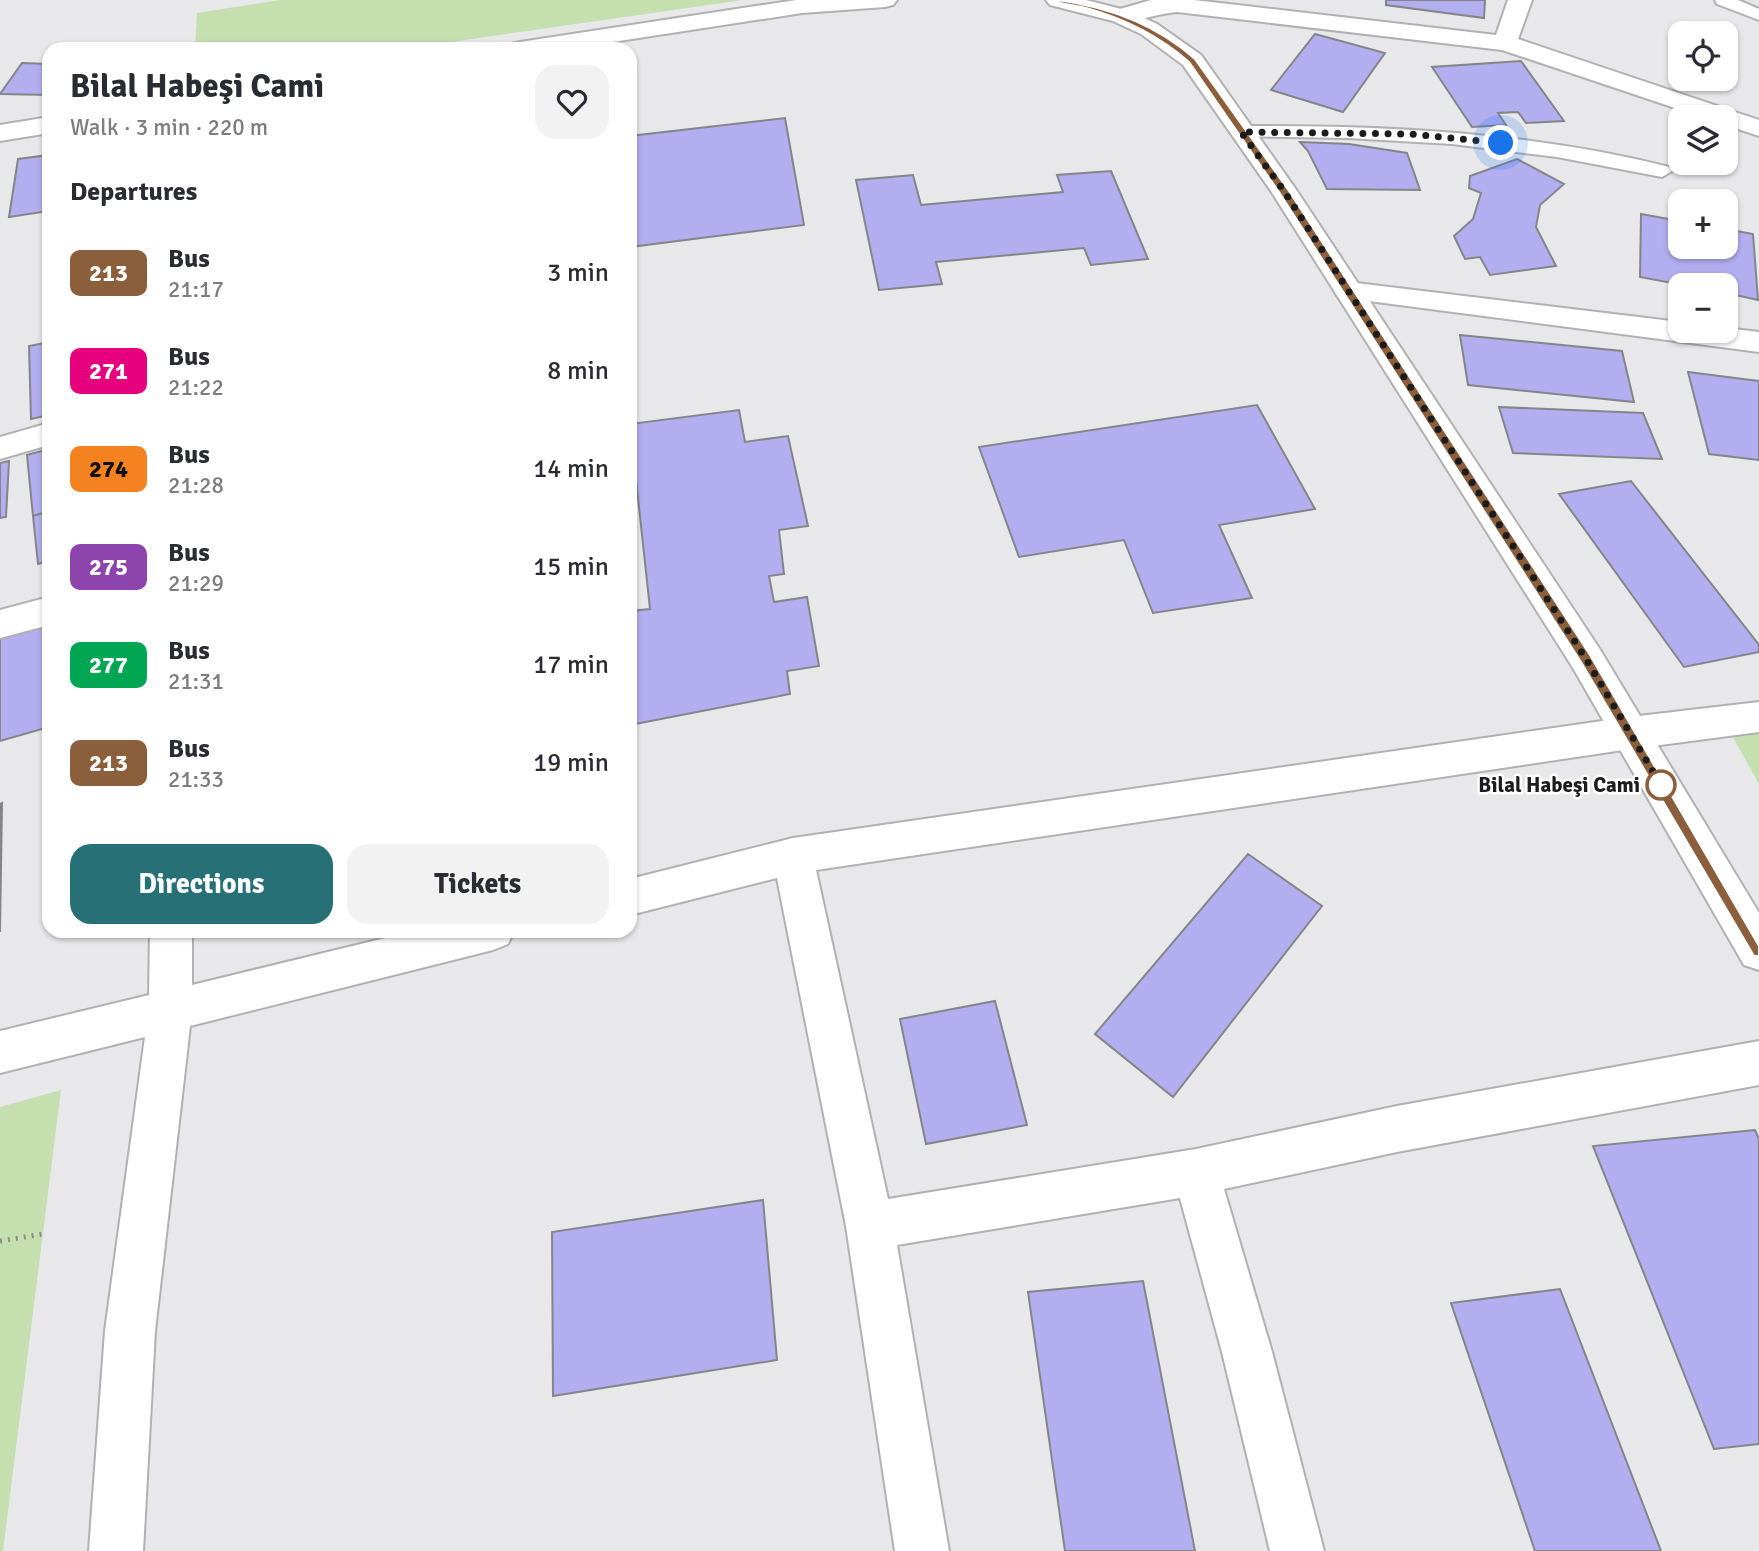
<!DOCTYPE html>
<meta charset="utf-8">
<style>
body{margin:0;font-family:Signika,sans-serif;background:#f2f2f3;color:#2b2b33;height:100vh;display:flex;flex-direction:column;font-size:26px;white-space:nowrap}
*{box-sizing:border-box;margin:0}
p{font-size:23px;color:#7c7c81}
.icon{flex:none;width:38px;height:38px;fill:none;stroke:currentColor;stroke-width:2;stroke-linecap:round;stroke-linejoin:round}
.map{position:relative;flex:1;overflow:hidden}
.details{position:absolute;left:42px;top:42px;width:595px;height:896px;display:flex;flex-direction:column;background:#fff;border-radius:21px;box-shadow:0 2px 5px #0004}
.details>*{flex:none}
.badge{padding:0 14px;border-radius:10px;font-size:24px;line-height:46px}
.tools{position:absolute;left:1668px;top:21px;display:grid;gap:14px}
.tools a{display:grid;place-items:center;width:70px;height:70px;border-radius:14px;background:#fff;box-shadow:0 2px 5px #0004;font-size:35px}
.you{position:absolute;width:35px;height:35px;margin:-18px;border:5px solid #fff;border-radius:50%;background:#1a73e8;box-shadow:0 0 0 10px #1a73e833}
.map>.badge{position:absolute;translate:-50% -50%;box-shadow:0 0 0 4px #fff}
h2{padding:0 28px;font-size:26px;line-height:63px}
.round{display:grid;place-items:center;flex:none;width:74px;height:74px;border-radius:21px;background:#f2f2f3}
.head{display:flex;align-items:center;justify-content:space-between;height:119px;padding:0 28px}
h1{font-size:33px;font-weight:800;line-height:52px}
.button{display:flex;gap:14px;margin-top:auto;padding:14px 28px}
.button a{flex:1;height:80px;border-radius:21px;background:#277176;color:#fff;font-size:28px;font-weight:800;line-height:80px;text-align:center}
.button a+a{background:#f2f2f3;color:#2b2b33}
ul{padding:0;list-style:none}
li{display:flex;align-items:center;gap:21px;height:98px;padding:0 28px}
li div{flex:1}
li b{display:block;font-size:26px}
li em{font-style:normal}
li .badge{min-width:77px;font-weight:700;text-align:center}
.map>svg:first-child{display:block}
.green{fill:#c5dfaf}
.building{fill:#b2aef0;stroke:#858588;stroke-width:2}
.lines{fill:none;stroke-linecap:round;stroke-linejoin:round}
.service-casing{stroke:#b1b1b4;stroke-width:4}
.minor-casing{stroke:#b1b1b4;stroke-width:4}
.secondary-casing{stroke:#b1b1b4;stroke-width:4}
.path{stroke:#8b8b8d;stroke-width:5;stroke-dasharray:2 6;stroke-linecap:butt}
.service{fill:#fff;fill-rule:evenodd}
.minor{fill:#fff;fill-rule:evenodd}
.secondary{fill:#fff;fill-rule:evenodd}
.line{fill:#8b5e3c;stroke:#fff;stroke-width:2}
.walk{stroke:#1c1c1d;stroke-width:7;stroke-dasharray:0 12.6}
.stop-dot{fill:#fff;stroke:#8b5e3c;stroke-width:3.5}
.labels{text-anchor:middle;stroke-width:5;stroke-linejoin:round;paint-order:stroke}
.stop-label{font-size:21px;font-weight:bold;fill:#1c1c1d;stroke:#fff;text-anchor:end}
</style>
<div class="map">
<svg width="1759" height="1551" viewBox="0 0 1759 1551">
<rect width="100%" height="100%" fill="#e8e8eb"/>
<path class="green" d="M 280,0 L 743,0 L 402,49 L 195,49 L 197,13 Z
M 1759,730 L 1759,784 L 1730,732 Z
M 61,1090 L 3,1551 L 0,1551 L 0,1107 Z"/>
<path class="building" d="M 1386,0 L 1485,0 L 1484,18 L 1386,5 Z
M 1315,34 L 1385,53 L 1343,112 L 1271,90 Z
M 1521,61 L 1564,121 L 1526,123 L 1518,112 L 1498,113 L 1506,125 L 1472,127 L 1432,67 Z
M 22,63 L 49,64 L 49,95 L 0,94 Z
M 785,118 L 804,225 L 630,247 L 630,136 Z
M 1300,142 L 1349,144 L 1407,153 L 1420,190 L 1327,189 L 1308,151 Z
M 49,155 L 49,211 L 9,217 L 18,159 Z
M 1517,159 L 1564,184 L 1540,205 L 1536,227 L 1556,266 L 1490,275 L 1480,257 L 1465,259 L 1454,236 L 1473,219 L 1481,193 L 1469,188 L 1470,176 Z
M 1111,171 L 1148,259 L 1091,265 L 1084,248 L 936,262 L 942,284 L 879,290 L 856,180 L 913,175 L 921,205 L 1063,192 L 1057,175 Z
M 1641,214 L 1680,221 L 1680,247 L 1726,247 L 1726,229 L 1753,234 L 1758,300 L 1726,293 L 1726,285 L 1683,285 L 1640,277 Z
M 1460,335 L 1622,351 L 1634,402 L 1468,385 Z
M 49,342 L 49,415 L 31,419 L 29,346 Z
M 1688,372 L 1759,381 L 1759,460 L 1709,454 Z
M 1257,405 L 1315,509 L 1219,525 L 1252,598 L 1153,613 L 1124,540 L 1019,557 L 979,447 Z
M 1499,407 L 1643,413 L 1662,459 L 1513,453 Z
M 739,410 L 745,442 L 788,436 L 808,526 L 779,530 L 784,574 L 769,576 L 774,602 L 807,597 L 819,666 L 787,671 L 790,694 L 630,725 L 630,611 L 650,609 L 630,424 Z
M 49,449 L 49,511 L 33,516 L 27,455 Z
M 9,461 L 6,517 L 0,518 L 0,463 Z
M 1631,481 L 1759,645 L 1759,652 L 1684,667 L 1559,494 Z
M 49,511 L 49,561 L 38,564 L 33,516 Z
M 49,625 L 49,727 L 0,741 L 0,637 Z
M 2,803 L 0,932 L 0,804 Z
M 1248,854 L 1322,906 L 1173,1097 L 1095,1034 Z
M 995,1001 L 1027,1125 L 926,1144 L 900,1019 Z
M 1755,1130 L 1759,1139 L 1759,1444 L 1714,1449 L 1593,1146 Z
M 763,1200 L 777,1360 L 553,1396 L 552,1232 Z
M 1143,1281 L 1195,1551 L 1065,1551 L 1028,1292 Z
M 1560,1289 L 1661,1551 L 1535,1551 L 1451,1303 Z"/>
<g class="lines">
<g class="service-casing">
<path id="service" d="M 1715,0 L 1738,0 L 1759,9 L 1759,20 L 1717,4 Z
M 1241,126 C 1384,125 1530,132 1669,167 L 1672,171 L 1662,177 L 1557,157 L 1452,144 L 1347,138 L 1234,136 L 1232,132 L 1234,128 Z"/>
</g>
<g class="minor-casing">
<path id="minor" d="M 1194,0 L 1496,35 L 1508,0 L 1532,0 L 1518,39 L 1759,120 L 1759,136 L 1726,125 L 1726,117 L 1702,117 L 1502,50 L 1177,12 C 1158,13 1128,25 1113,21 L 1109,16 L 1113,11 L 1151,0 Z
M 1348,282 L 1680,322 L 1680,331 L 1726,331 L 1726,328 L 1759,332 L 1759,352 L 1338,297 L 1334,291 L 1338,285 Z
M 49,423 L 49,445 L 0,459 L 0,437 Z
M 49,597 L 49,625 L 0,638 L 0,610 Z
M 1759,702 L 1759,732 L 1630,749 L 816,870 L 888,1199 L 1196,1149 L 1397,1106 L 1759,1041 L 1759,1085 L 1397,1152 L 1224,1189 L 1272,1352 L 1324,1551 L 1270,1551 L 1222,1352 L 1180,1198 L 897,1245 L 949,1551 L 895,1551 L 846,1226 L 777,878 L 630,915 L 630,879 L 793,838 L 1630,717 Z
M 150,931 L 192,931 L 192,985 L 414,931 L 514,931 L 508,944 L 493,950 L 190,1026 L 155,1331 L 143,1551 L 89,1551 L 105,1331 L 145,1037 L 0,1073 L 0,1031 L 149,995 Z"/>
</g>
<g class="secondary-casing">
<path id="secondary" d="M 796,0 L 897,0 L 893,5 L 885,7 L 802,13 L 567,49 L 508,49 L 511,44 L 520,42 Z
M 1046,0 L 1086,0 L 1129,11 L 1157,24 L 1201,55 L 1297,191 L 1599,648 L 1759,913 L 1759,970 L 1744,965 L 1573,668 L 1271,191 L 1183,65 L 1141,34 L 1113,21 L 1050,5 Z
M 49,117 L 49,133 L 0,141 L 0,125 Z"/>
</g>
<path class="path" d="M 0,1241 L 43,1234"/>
<use href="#service" class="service"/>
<use href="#minor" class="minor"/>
<use href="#secondary" class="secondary"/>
</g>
<path class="line" d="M 1053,0 L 1058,0 C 1108,7 1156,24 1195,59 L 1289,191 L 1590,655 L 1759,946 L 1759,956 L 1754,956 L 1581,662 L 1279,192 L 1189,62 C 1159,36 1123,18 1086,8 C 1075,5 1063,5 1053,0 Z"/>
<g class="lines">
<path class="walk" d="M 1501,143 L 1410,134 L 1241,132 L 1284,191 L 1586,659 L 1661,785"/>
</g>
<circle class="stop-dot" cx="1661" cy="785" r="14"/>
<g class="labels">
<g class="stop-label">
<text x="1640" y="792">Bilal Habeşi Cami</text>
</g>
</g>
</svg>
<div class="tools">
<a><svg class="icon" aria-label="locate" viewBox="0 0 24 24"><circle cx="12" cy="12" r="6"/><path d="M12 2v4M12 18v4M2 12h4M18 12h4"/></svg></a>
<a><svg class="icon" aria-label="layers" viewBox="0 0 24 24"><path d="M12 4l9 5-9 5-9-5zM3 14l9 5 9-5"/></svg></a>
<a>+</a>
<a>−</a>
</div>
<div class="you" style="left:1501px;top:143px"></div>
<section class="details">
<div class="head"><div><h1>Bilal Habeşi Cami</h1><p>Walk · 3 min · 220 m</p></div><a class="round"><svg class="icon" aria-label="heart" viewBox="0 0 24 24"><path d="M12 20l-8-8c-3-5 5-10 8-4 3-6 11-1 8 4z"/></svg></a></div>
<h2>Departures</h2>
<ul>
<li><span class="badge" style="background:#8b5e3c;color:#fff">213</span><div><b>Bus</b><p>21:17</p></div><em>3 min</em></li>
<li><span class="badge" style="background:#e6007e;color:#fff">271</span><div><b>Bus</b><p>21:22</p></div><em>8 min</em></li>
<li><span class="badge" style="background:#f58220;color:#111">274</span><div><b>Bus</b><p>21:28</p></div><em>14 min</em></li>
<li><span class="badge" style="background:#8e44ad;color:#fff">275</span><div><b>Bus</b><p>21:29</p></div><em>15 min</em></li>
<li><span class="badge" style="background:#00a651;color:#fff">277</span><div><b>Bus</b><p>21:31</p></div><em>17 min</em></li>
<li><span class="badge" style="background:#8b5e3c;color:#fff">213</span><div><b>Bus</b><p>21:33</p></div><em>19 min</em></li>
</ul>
<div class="button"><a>Directions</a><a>Tickets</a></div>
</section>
</div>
